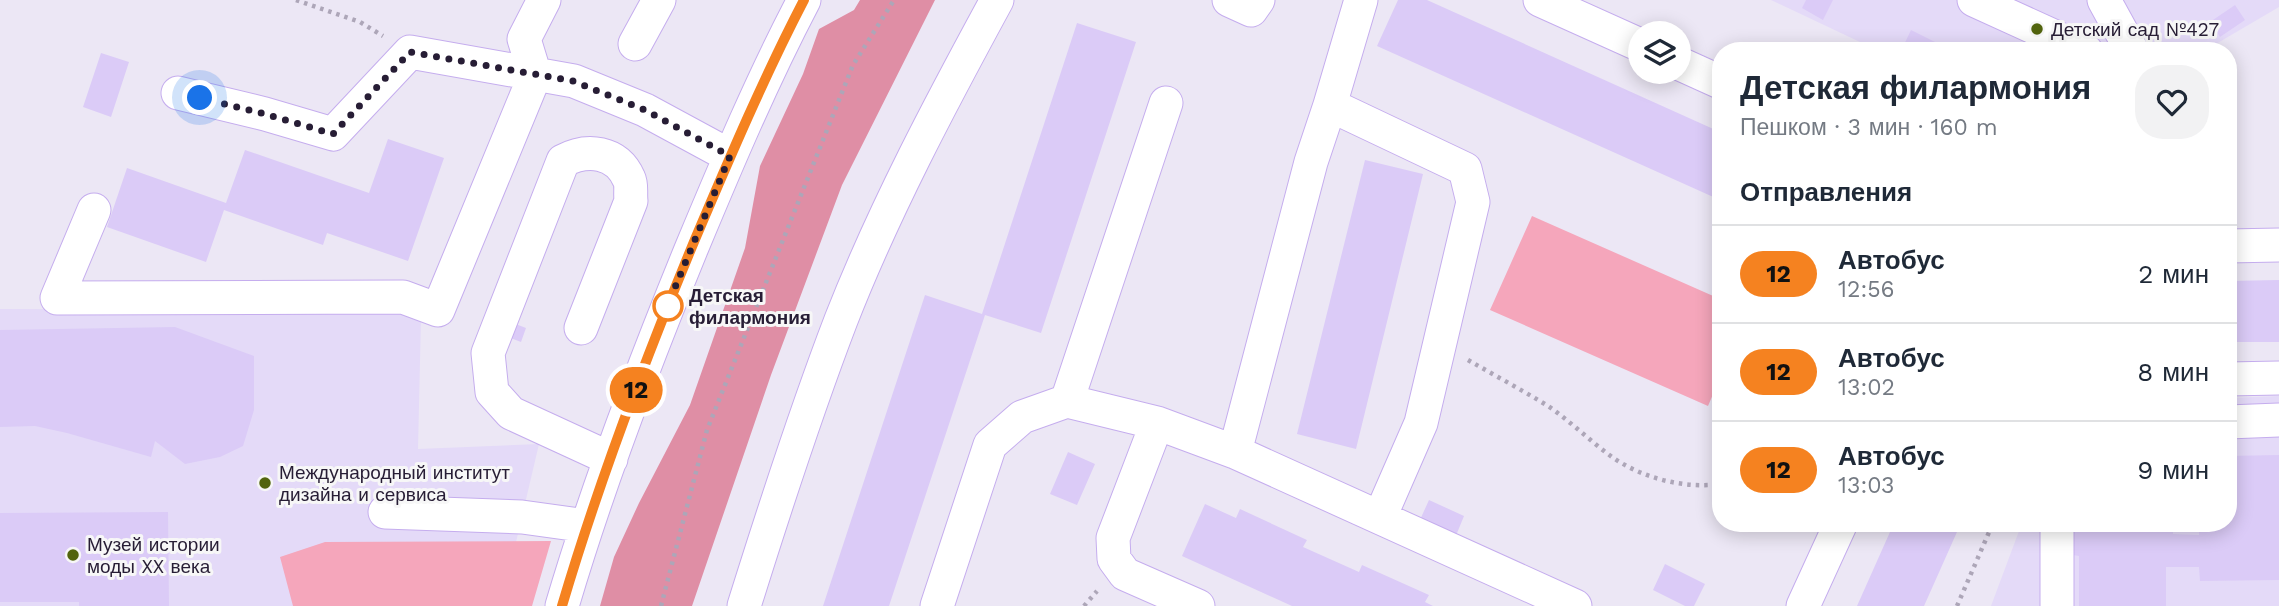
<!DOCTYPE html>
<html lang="ru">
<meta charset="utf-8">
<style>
body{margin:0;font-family:"Work Sans",sans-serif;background:#f2f2f3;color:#1f2937;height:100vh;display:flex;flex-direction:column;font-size:26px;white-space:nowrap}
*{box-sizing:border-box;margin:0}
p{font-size:23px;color:#747a83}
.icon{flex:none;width:38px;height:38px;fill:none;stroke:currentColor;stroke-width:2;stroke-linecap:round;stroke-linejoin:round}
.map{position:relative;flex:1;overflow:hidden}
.side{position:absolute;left:1712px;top:42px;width:525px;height:490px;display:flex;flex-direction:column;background:#fff;border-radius:28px;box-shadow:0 4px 18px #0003}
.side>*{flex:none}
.badge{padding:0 14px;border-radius:23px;font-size:24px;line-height:46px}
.fabs{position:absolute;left:1628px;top:21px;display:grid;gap:14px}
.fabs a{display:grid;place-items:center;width:63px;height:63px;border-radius:50%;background:#fff;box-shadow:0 4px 18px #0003;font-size:35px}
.you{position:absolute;width:35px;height:35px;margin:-18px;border:5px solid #fff;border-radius:50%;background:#1a73e8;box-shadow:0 0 0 10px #1a73e833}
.map>.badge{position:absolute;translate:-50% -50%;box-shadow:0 0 0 4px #fff}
h2{padding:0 28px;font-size:26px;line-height:63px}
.round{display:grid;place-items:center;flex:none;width:74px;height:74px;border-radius:28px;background:#f2f2f3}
.summary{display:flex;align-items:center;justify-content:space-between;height:119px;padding:0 28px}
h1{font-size:33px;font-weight:700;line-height:52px}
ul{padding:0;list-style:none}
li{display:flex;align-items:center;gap:21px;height:98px;padding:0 28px;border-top:2px solid #e0e1e3}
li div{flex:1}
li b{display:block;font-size:26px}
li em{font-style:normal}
li .badge{min-width:77px;font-weight:700;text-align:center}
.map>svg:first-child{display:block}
.built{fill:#e4daf8}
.green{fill:#f5a6bb}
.forest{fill:#df8ea5}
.building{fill:#dbcbf7}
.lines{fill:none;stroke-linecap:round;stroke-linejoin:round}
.minor-casing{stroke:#c5adee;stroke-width:35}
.path{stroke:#ada6b8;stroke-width:4.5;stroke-dasharray:3.5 5;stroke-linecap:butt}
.minor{stroke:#fff;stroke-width:33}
.line-casing{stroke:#fff;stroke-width:16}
.line{stroke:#f58220;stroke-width:10}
.walk{stroke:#271d35;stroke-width:7;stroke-dasharray:0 12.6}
.poi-dot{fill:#52640e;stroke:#f7f7f7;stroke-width:2.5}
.stop-dot{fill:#fff;stroke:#f58220;stroke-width:3.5}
.labels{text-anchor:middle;stroke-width:6;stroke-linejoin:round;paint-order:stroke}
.poi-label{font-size:19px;fill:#271d35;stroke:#f7f7f7;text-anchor:start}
.stop-label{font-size:19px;font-weight:bold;fill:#271d35;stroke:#f7f7f7;text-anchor:start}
</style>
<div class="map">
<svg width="2279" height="606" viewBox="0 0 2279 606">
<rect width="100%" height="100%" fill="#ece7f5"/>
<path class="built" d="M 1771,0 L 2279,0 L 2279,7 L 2204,51 L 1879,51 Z
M 0,309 L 399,310 L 421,318 L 418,449 L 539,444 L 501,606 L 0,606 Z
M 2279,396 L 2279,606 L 1991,606 L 2022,523 L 2228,523 L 2228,398 Z"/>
<path class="green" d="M 1532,216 L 1720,299 L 1720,378 L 1708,406 L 1490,310 Z
M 551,541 L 532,606 L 293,606 L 280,557 L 325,542 Z"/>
<path class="forest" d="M 860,0 L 935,0 L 842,185 L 771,375 L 692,606 L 600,606 L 614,557 L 639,503 L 690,405 L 745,248 L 760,166 L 803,74 L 819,29 L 854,10 Z"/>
<path class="building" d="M 1398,0 L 1427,0 L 1720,132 L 1720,200 L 1377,46 Z
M 1806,0 L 1833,0 L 1823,20 L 1802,8 Z
M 2235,5 L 2245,20 L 2220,37 L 2210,22 Z
M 1077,23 L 1136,42 L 1041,333 L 985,315 L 889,606 L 823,606 L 925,295 L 982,314 Z
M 1911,30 L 1935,42 L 1930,51 L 1901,51 Z
M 101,53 L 129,62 L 111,117 L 83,107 Z
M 388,139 L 444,158 L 408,261 L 327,233 L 323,245 L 224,210 L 206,262 L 107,227 L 127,168 L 226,203 L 245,150 L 369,193 Z
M 1365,160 L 1423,174 L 1356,449 L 1297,434 Z
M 2279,280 L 2279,342 L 2228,342 L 2228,281 Z
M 513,323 L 526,328 L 521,342 L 508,337 Z
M 175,327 L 254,356 L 254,410 L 243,446 L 220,457 L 185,464 L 155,441 L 151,457 L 67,433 L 35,426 L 0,427 L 0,330 Z
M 1068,452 L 1095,464 L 1077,505 L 1050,494 Z
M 2279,455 L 2279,580 L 2200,581 L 2199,567 L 2166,567 L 2166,606 L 2079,606 L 2079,556 L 2073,555 L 2074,523 L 2173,523 L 2173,534 L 2199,535 L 2199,523 L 2228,523 L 2228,456 Z
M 1429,500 L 1464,516 L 1455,538 L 1419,522 Z
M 1205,504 L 1236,518 L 1240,509 L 1307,540 L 1303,547 L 1359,572 L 1362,565 L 1429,595 L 1425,602 L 1433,606 L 1292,606 L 1182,556 Z
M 168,512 L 169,606 L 79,606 L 79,602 L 0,602 L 0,513 Z
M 1894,523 L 1961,523 L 1924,606 L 1857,606 Z
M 1665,564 L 1705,584 L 1694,606 L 1685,606 L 1653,590 Z"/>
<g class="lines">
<g class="minor-casing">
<path id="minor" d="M 1229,0 L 1251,10 L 1258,0
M 1361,0 L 1330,105 L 1465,169 L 1473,202 L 1421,423 L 1380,517
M 1540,0 L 1640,45
M 1974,0 L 2086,51
M 2104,0 L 2132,51
M 635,44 L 659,0
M 1678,63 L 1720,82
M 178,93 L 265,114 L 333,134 L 410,52 L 574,81 L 645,110 L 730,156
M 94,210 L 57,298 L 403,297 L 438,310 L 535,75 L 524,39 L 544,0
M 2228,246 L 2279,245
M 581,328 L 631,201 C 630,194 632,185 629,179 C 617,151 587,148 563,161 L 488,353 L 492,392 L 511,413 L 611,459
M 2228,379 L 2279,378
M 1067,401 L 1157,423 L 1235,452 L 1575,606
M 2228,422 L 2279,420
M 1157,423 L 1113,538 L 1114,559 L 1125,574 L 1198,606
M 1235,452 L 1311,162 L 1330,105
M 385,512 L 522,517 L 587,526
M 2057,523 L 2057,606
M 562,606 C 598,484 644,364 692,247 C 727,163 762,80 804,0
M 744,606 C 774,510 805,414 841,320 C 884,210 941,103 997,0
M 937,606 L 990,445 L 1022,417 L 1067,401 L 1166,103
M 1803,606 L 1841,523"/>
</g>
<path class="path" d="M 296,0 L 360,22 L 383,36
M 1468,360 C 1494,375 1522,390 1548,406 C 1570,421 1590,441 1612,457 C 1642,478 1684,489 1720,484
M 661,606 L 707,430 L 853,65 L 894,0
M 1084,606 L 1097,591
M 1957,606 L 1993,523"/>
<use href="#minor" class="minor"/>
</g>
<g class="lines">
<g class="line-casing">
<path id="line" d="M 562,606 C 599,481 646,357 696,237 C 730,157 764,77 804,0"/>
</g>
<use href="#line" class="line"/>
<path class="walk" d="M 200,98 L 265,114 L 333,134 L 410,52 L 573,81 L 645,110 L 730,156 L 663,316 L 668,306"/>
</g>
<g class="poi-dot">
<circle cx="2037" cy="29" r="7"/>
<circle cx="265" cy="483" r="7"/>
<circle cx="73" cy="555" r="7"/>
</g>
<circle class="stop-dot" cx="668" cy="306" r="14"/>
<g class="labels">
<g class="poi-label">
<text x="2051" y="36">Детский сад №427</text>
<text x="279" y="479">Международный институт<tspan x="279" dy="22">дизайна и сервиса</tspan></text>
<text x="87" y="551">Музей истории<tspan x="87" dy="22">моды XX века</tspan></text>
</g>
<g class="stop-label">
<text x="689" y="302">Детская<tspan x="689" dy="22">филармония</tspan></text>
</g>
</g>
</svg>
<div class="fabs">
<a><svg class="icon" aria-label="layers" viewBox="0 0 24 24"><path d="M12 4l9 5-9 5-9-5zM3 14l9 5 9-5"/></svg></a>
</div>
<div class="you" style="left:200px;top:98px"></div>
<b class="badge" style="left:636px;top:390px;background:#f58220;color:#111">12</b>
<section class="side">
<div class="summary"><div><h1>Детская филармония</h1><p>Пешком · 3 мин · 160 m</p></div><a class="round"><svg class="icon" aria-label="heart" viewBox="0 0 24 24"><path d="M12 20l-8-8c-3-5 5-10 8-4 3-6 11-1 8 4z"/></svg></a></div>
<h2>Отправления</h2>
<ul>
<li><span class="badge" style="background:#f58220;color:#111">12</span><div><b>Автобус</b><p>12:56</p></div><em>2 мин</em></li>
<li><span class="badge" style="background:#f58220;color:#111">12</span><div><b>Автобус</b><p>13:02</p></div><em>8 мин</em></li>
<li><span class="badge" style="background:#f58220;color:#111">12</span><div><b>Автобус</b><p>13:03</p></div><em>9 мин</em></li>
</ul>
</section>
</div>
